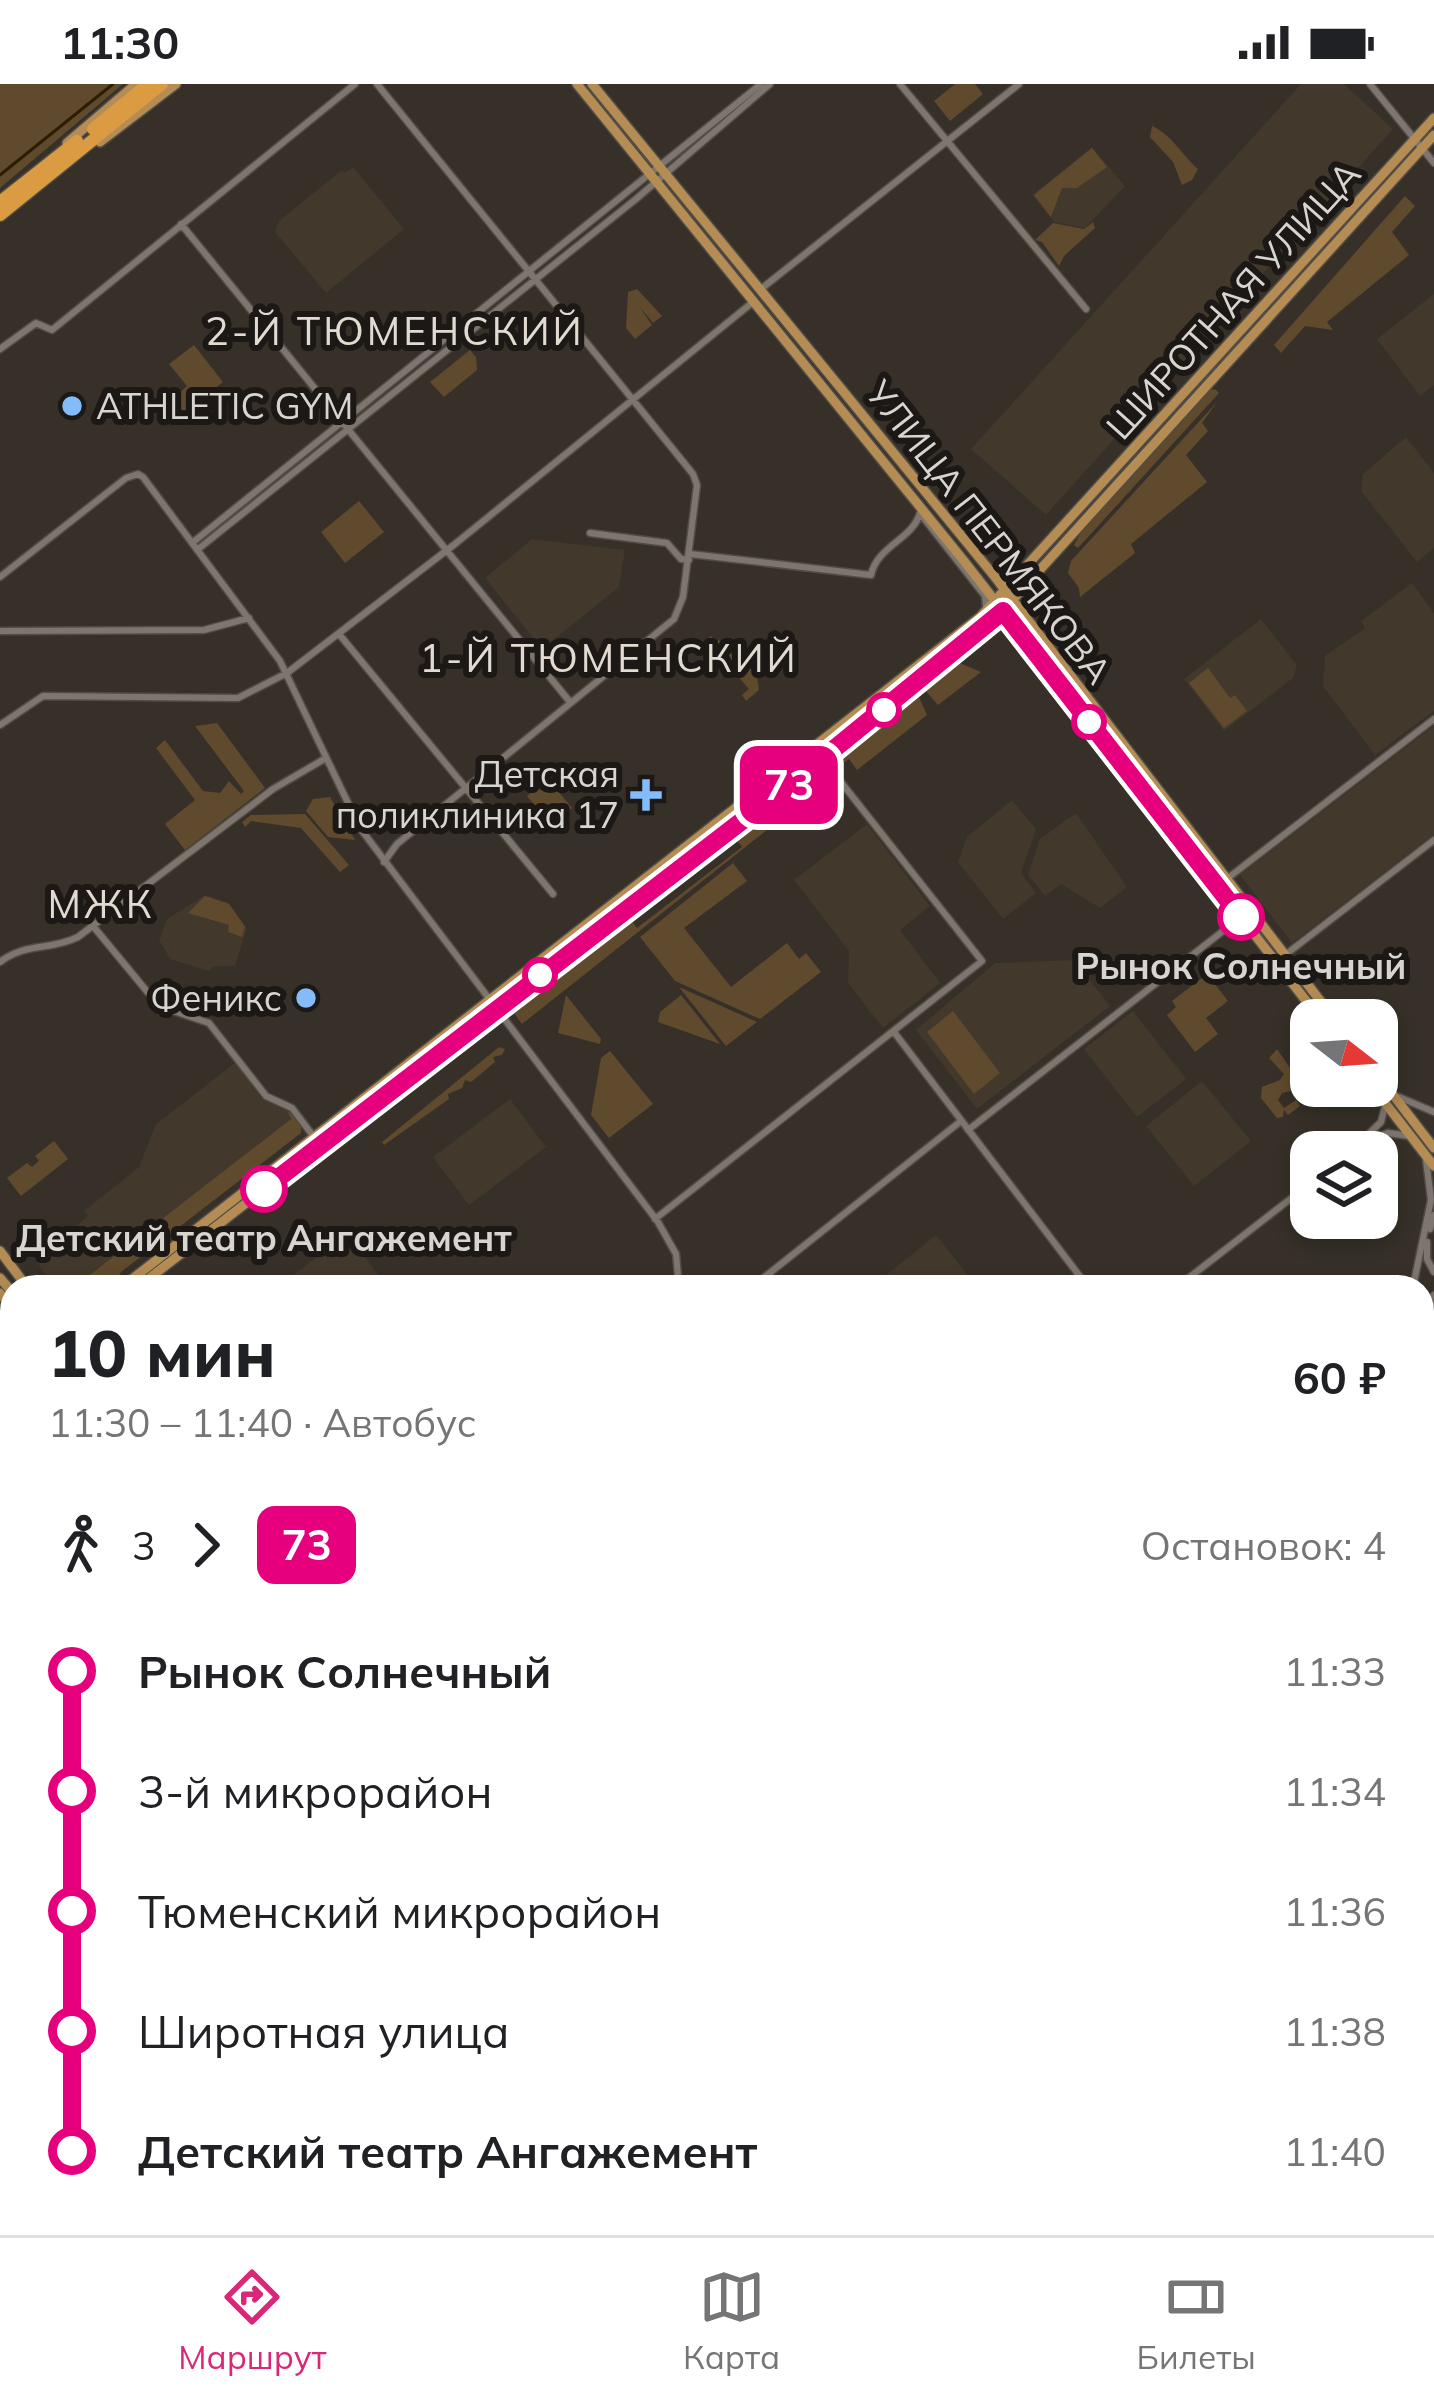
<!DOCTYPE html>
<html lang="ru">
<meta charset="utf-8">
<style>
body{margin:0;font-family:Mulish,sans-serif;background:#f6f6f6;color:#202124;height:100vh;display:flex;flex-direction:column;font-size:45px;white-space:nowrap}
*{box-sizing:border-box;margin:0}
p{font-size:39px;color:#757577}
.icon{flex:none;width:66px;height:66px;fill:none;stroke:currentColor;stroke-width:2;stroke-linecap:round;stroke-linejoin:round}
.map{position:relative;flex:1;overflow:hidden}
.sheet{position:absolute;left:0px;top:1191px;width:1434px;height:960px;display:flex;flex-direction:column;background:#fff;border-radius:36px 36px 0 0;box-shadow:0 6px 18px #0003}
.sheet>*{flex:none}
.badge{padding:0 24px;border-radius:18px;font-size:42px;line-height:78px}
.needle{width:78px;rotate:107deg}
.buttons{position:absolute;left:1290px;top:915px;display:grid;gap:24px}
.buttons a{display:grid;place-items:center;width:108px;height:108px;border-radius:24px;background:#fff;box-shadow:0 6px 18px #0003;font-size:60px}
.map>.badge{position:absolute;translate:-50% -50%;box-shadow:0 0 0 6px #fff}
.legs{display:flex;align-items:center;gap:18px;height:132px;padding:0 48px;font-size:39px}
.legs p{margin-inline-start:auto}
.overview{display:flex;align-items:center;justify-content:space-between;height:204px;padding:0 48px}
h1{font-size:66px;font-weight:800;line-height:90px}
ul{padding:0 48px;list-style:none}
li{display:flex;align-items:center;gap:42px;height:120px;font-size:45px}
li i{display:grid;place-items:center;width:18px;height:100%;margin:0 15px;background:currentColor}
li i::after{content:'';width:30px;height:30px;margin:-15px;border:9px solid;border-radius:50%;background:#fff}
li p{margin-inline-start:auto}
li:first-child i{background:linear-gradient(#0000 50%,currentColor 0)}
li:last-child i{background:linear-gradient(currentColor 50%,#0000 0)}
.status{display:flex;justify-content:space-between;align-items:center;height:84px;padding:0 60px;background:#fff;direction:ltr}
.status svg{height:33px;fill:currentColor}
.tabs{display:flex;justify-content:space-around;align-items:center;height:168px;border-top:3px solid #e0e0e0;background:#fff;font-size:33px;color:#757577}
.tabs a{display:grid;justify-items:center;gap:6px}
.tabs .current{color:#db2777}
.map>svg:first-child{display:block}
.built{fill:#42382b}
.green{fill:#604a2e}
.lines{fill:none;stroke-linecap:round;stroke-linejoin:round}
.stream{stroke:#2f1c00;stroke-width:3}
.minor-casing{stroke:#514d46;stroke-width:9}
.major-casing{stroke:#514d46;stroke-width:12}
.highway-casing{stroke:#514d46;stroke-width:15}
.minor{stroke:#7e766e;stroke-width:6}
.major{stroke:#b58c54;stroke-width:9}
.highway{stroke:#da9b42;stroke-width:12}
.rail-casing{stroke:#807b74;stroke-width:8}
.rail{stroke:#1b1815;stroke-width:3;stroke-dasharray:9;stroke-linecap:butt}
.line-1-casing{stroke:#fff;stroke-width:27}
.line-1{stroke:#e6007e;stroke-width:18}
.poi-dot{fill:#84bcfb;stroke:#1b1815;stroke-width:4.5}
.stop-1-dot{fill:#fff;stroke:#e6007e;stroke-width:6}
.labels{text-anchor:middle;stroke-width:12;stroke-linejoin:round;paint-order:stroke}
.street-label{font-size:36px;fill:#d8d4cf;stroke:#1b1815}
.poi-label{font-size:36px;fill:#d8d4cf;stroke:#1b1815;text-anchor:end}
.stop-label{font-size:36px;font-weight:bold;fill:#d8d4cf;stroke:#1b1815}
.neighbourhood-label{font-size:39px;letter-spacing:3px;fill:#e2dad1;stroke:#1b1815}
</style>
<div class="status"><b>11:30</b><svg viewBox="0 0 49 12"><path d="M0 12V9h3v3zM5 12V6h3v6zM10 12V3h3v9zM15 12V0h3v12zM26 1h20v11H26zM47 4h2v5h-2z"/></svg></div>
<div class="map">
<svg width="1434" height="2151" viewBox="0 0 1434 2151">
<rect width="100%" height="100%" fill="#363028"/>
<path class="built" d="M 1301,0 L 1344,0 L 1393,45 L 1046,431 L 971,365 Z
M 1092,63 L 1125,102 L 1085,144 L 1054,138 L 1032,111 Z
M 353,83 L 404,145 L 326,209 L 275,148 L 279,137 L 342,86 L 345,89 Z
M 1434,210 L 1434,301 L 1420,312 L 1377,255 Z
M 1406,353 L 1434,389 L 1434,464 L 1417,478 L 1361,407 L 1363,390 Z
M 532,455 L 625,466 L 619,503 L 542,565 L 485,494 Z
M 1412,499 L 1434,529 L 1434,627 L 1375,671 L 1323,602 L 1325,572 L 1365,544 L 1361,537 Z
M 1261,535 L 1297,581 L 1293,594 L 1224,647 L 1184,595 Z
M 1434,642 L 1434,750 L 1292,859 L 1240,791 Z
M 1012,716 L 1036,745 L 1021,789 L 1036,809 L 1003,835 L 958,778 L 967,753 Z
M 1076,729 L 1127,803 L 1100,824 L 1061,800 L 1045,812 L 1028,791 L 1040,755 Z
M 867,740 L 930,822 L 900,846 L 940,899 L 883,944 L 848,899 L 849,867 L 794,796 Z
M 205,811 L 229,819 L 247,844 L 235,882 L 214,882 L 209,887 L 170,875 L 159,856 L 167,835 Z
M 1074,876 L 1110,922 L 977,1025 L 916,946 L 995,879 Z
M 1133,927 L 1186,995 L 1137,1033 L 1084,965 Z
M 235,979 L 261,1014 L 287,1026 L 292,1034 L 77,1201 L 71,1197 L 64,1203 L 54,1203 L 35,1175 L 88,1132 L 84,1127 L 139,1083 L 156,1040 Z
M 1202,997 L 1251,1057 L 1194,1102 L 1146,1042 Z
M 510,1015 L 546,1063 L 469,1121 L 433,1073 Z
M 347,1150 L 388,1203 L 278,1203 L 292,1192 Z
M 936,1151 L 977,1203 L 895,1203 L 886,1191 Z
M 1434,2043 L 1434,2151 L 1402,2151 L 1395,2139 L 1422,2139 L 1422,2054 Z
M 259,2139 L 341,2139 L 352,2151 L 238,2151 Z
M 765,2139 L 1070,2139 L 1056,2151 L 775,2151 Z"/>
<path class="green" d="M 0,0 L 123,0 L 0,104 Z
M 955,0 L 975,0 L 983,10 L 950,37 L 934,17 Z
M 1152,42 C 1172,51 1181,70 1198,85 L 1192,96 L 1182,101 L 1173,78 L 1150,53 Z
M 1092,64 L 1107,83 L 1077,104 L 1062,104 L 1051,133 L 1034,111 Z
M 1405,112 L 1415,122 L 1392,148 L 1409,171 L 1327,238 L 1333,246 L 1305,242 L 1281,269 L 1274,261 Z
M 1093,138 L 1095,144 L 1064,172 L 1059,182 L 1042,158 L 1035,156 L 1053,139 L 1084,145 Z
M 637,205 L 662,232 L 653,239 L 639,222 L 652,241 L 635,255 L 626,244 L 628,208 Z
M 194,261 L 223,298 L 184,328 L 173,315 L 187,302 L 169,280 Z
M 470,266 L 476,273 L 477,286 L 444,313 L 430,298 Z
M 1215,305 L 1219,309 L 1078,464 L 1074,461 L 1083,445 L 1209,306 Z
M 1217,318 L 1202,339 L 1208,347 L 1186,371 L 1207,398 L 1131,460 L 1135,469 L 1080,513 L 1079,504 L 1068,489 L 1071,477 Z
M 359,417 L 384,448 L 345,479 L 321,448 Z
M 711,552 L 716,558 L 719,556 L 732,571 L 737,567 L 757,593 L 759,606 L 746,617 L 742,611 L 749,605 L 721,573 L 715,577 L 701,560 Z
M 955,577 L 981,588 L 938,621 L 925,606 L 925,599 Z
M 1208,584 L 1230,614 L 1235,611 L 1247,627 L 1224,644 L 1189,599 Z
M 917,609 L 927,631 L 857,686 L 849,675 L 843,679 L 839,674 L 891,633 L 894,622 Z
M 217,639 L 265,704 L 185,766 L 165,740 L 195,716 L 156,664 L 165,656 L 203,707 L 220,709 L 229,697 L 241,710 L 244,707 L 195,642 Z
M 824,688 L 830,696 L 522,940 L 514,929 L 523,923 L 520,914 L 541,904 L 627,831 L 637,844 L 742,763 L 732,750 L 814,689 Z
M 548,695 L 572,724 L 551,741 L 527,712 Z
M 330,713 L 355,756 L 328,753 L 306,727 L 313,715 Z
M 305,730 L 349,781 L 340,788 L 301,744 L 251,737 L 245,743 L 242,738 L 251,731 Z
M 733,779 L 747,797 L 684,844 L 731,903 L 787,859 L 799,875 L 806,869 L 821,888 L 760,935 L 675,897 L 640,853 Z
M 205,812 L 229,820 L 245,843 L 242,853 L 228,848 L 229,841 L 188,829 Z
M 1207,890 L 1228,917 L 1206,934 L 1218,950 L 1195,968 L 1167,931 L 1176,923 L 1172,917 Z
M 679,903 L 757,938 L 726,962 Z
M 566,911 L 601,955 L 600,960 L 558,949 Z
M 681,911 L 720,960 L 658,938 L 660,928 Z
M 953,927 L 1000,989 L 974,1010 L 927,948 Z
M 499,963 L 505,965 L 502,971 L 493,973 L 495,978 L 471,998 L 465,996 L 462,1004 L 448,1010 L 449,1015 L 384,1061 L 382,1058 Z
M 1277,965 L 1304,1004 L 1282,1009 L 1278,1016 L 1284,1024 L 1296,1016 L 1300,1022 L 1288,1031 L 1284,1026 L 1283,1033 L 1277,1034 L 1261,1014 L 1262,1003 L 1280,996 L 1284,990 L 1269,974 Z
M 610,967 L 653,1020 L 609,1054 L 591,1031 L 601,974 Z
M 287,1026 L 301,1040 L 301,1049 L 121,1188 C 109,1209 86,1203 64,1203 L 71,1197 L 78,1200 L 291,1035 Z
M 54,1057 L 68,1075 L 21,1112 L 7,1094 L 27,1079 L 32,1083 L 39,1077 L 35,1072 Z"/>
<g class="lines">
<path class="stream" d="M 0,91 L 113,0"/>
<g class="minor-casing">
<path id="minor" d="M 377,0 L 693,390 L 697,401 L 683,513 L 674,535 L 397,760 L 384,778
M 900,0 L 1086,225
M 1370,0 L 1434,79
M 181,140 L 570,618
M 761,205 L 1019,0
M 0,265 L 36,239 L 52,246 L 355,0
M 922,432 L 985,512 L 986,522
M 590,449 L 667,459 L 681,475 L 689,476
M 192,459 L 761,0
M 197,466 L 636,115 L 770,0
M 690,470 L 871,491 C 877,462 913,455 920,429
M 0,493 L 126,394 L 138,390 L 143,393 L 280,577 L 360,744 L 658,1138 L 676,1170 L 679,1203
M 0,547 L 204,546 L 249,534
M 339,550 L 553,810
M 0,641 L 43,612 L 238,614 L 287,589 L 455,460 L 753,218
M 1228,794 L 1434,635
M 93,842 L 159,922 L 209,939 L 266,1012 L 292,1024 L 314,1053
M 1285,871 L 1434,756
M 0,878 C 26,858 50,867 78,853 L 273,705 L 326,674
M 894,948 L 1088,1203
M 1399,1013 L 1434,1028
M 968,1046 L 1241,833
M 1364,1058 L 1388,1049 L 1409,1052
M 1350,1068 L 1381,1038 L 1385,1022
M 655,1135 L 982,877 L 822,674
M 1430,1145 L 1434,1131
M 1427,1158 L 1427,1175 L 1434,1188
M 752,1203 L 961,1037
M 1177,1203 L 1311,1099
M 1413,1203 L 1431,1116 L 1426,1076
M 1422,1220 L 1434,1211
M 1422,1227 L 1434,1218
M 0,1365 L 12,1380
M 1422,1405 L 1434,1396
M 0,2001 L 12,2018
M 646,2139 L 656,2151
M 661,2139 L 671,2151
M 742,2139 L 750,2151
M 1183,2139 L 1217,2151
M 88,2151 L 101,2139"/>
</g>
<g class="major-casing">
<path id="major" d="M 577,0 L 964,477 L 1321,936
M 592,0 L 995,493 L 1335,936
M 100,58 L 176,0
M 67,59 L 136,0
M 1377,990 L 1434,1064
M 1372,1002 L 1434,1082
M 0,1167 L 27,1203
M 0,1194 L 12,1208
M 122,1203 L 980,533 L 1434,34
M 138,1203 L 988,543 L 1434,51
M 0,1209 L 12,1224
M 0,1299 L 12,1289
M 0,1311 L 12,1301
M 1422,1964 L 1434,1952
M 715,2139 L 724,2151
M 730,2139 L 739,2151
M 1235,2151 L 1248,2139"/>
</g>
<g class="highway-casing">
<path id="highway" d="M 93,45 L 148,0
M 0,118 L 77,57
M 0,131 L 162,0"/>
</g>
<use href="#minor" class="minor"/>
<use href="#major" class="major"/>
<use href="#highway" class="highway"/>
<g class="rail-casing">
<path id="rail" d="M 1422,1346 L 1434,1337
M 390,2151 L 406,2139
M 471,2151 L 486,2139"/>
</g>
<use href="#rail" class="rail"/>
</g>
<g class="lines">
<g class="line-1-casing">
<path id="line-1" d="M 264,1105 L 812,683 L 1003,527 L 1241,833"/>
</g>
<use href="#line-1" class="line-1"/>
</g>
<g class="poi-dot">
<circle cx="72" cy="322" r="12"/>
<path d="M640 693h12v12h12v12h-12v12h-12v-12h-12v-12h12z"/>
<circle cx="306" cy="914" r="12"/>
</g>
<g class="stop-1-dot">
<circle cx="884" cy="626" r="15"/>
<circle cx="1089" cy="638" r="15"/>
<circle cx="1241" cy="833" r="21"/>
<circle cx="540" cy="891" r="15"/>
<circle cx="264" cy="1105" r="21"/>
</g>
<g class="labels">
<g class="street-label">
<text transform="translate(1233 216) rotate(-48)" y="13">ШИРОТНАЯ УЛИЦА</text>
<text transform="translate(989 448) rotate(52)" y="13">УЛИЦА ПЕРМЯКОВА</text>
</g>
<g class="poi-label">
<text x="96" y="335" text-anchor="start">ATHLETIC GYM</text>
<text x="619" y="703">Детская<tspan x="619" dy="41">поликлиника 17</tspan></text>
<text x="282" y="927">Феникс</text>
</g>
<g class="stop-label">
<text x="1241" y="895">Рынок Cолнечный</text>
<text x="264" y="1167">Детский театр Ангажемент</text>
</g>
<g class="neighbourhood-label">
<text x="395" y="261">2-Й ТЮМЕНСКИЙ</text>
<text x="609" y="588">1-Й ТЮМЕНСКИЙ</text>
<text x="101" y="834">МЖК</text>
</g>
</g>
</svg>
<div class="buttons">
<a><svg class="needle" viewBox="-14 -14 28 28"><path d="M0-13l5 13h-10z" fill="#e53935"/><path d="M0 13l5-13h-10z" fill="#757577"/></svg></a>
<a><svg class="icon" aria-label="layers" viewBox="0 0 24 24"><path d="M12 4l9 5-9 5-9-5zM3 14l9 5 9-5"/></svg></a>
</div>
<b class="badge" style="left:789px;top:701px;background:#e6007e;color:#fff">73</b>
<section class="sheet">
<div class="overview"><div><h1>10 мин</h1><p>11:30 – 11:40 · Автобус</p></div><b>60 ₽</b></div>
<div class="legs"><svg class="icon" aria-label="walk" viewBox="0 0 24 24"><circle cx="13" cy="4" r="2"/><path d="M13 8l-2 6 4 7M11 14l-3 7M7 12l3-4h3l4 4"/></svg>3<svg class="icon" aria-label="forward" viewBox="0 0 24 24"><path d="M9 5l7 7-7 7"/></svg><b class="badge" style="background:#e6007e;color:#fff">73</b><p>Остановок: 4</p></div>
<ul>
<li><i style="color:#e6007e"></i><b>Рынок Cолнечный</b><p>11:33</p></li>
<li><i style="color:#e6007e"></i><span>3-й микрорайон</span><p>11:34</p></li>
<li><i style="color:#e6007e"></i><span>Тюменский микрорайон</span><p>11:36</p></li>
<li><i style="color:#e6007e"></i><span>Широтная улица</span><p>11:38</p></li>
<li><i style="color:#e6007e"></i><b>Детский театр Ангажемент</b><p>11:40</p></li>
</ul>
</section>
</div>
<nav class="tabs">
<a class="current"><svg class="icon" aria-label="directions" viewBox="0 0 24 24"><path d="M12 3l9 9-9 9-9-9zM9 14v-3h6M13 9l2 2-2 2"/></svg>Маршрут</a>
<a><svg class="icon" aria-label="map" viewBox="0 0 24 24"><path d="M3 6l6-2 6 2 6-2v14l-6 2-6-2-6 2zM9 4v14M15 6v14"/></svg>Карта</a>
<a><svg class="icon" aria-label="tickets" viewBox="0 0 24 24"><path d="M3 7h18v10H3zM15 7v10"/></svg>Билеты</a>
</nav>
